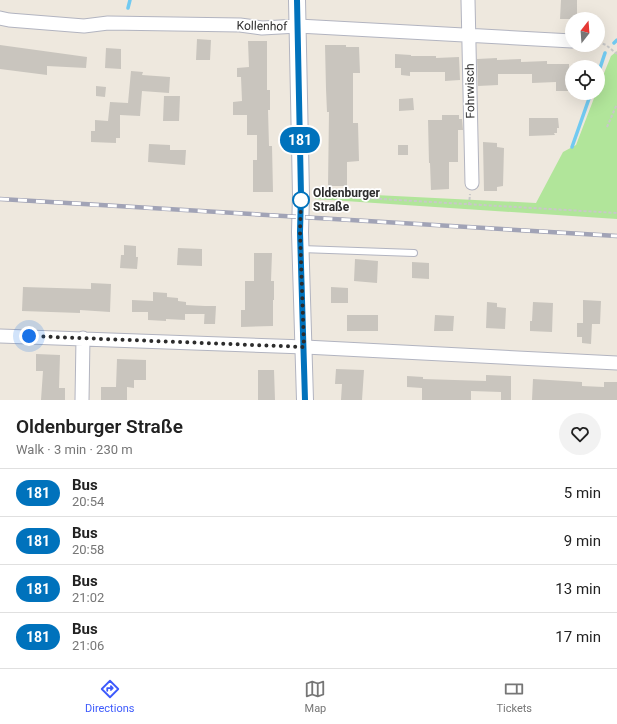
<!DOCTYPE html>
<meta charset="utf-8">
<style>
body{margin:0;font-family:Roboto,sans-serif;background:#f2f2f2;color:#222;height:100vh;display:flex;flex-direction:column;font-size:15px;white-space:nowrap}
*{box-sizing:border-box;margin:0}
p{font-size:13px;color:#767676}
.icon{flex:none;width:22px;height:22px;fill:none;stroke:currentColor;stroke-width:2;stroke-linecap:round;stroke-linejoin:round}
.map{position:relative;height:400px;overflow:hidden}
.drawer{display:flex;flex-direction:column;background:#fff;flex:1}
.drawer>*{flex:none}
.badge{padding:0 8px;border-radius:13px;font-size:14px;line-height:26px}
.needle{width:26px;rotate:17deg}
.controls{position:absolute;left:565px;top:12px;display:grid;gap:8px}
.controls a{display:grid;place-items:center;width:40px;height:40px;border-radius:50%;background:#fff;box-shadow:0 4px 16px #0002;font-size:20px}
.you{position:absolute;width:20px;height:20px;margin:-10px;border:3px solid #fff;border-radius:50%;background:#1a73e8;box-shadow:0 0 0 6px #1a73e833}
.map>.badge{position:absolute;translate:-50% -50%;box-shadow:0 0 0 2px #fff}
.round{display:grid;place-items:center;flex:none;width:42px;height:42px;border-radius:21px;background:#f2f2f2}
.summary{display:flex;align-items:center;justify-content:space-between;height:68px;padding:0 16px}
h1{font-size:19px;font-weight:600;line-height:30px}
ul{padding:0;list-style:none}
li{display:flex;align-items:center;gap:12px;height:48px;padding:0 16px;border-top:1px solid #e0e0e0}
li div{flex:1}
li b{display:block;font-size:15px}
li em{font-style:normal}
li .badge{min-width:44px;font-weight:700;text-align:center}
.tab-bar{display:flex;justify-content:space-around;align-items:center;height:56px;border-top:1px solid #e0e0e0;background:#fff;font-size:11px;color:#767676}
.tab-bar a{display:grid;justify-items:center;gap:2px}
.tab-bar .current{color:#3d5afc}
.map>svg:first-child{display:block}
.green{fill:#b1e59a}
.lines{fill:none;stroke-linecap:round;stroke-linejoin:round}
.stream{stroke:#71caf1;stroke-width:3.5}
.building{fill:#c9c5be}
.service-casing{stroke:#b2b4c0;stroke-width:8}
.minor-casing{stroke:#b2b4c0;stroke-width:15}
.tertiary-casing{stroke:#b2b4c0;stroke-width:18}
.path{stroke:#c8c8c8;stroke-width:2;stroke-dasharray:3 2;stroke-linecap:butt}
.service{stroke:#fff;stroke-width:6}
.minor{stroke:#fff;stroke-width:13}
.tertiary{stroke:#fff;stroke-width:16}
.rail-casing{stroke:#a1a3b6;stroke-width:4.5}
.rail{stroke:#fff;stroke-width:3;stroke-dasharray:9;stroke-linecap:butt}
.line-casing{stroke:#fff;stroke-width:9}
.line{stroke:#0072bc;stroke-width:6}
.walk{stroke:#2c2c2c;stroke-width:4;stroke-dasharray:0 7.2}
.stop-dot{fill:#fff;stroke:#0072bc;stroke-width:2}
.labels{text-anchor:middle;stroke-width:3.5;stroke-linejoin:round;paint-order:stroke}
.street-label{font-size:12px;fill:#2c2c2c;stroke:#fff}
.stop-label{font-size:12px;font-weight:bold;fill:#2c2c2c;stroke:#fff;text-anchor:start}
</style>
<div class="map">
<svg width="617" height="400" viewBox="0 0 617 400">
<rect width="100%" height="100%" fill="#eee8de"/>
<path class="green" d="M 617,51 L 617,219 L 315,199 L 315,192 L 536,203 L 563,152 L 576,145 L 596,93 L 598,93 L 598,88 L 611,56 Z"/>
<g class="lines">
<path class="stream" d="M 128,8 L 130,0
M 614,43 L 617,40
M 598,74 L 605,53
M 572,147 L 591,93"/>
</g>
<path class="building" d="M 561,0 L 577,0 L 577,19 L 560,19 Z
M 197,39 L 211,40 L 210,60 L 196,60 Z
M 248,41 L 267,41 L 267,90 L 270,90 L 270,110 L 268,110 L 269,146 L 272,146 L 273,192 L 253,192 L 253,160 L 257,160 L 257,135 L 247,135 L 247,115 L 233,115 L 233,102 L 242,101 L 241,77 L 237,77 L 237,68 L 249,67 Z
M 0,45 L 87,57 L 86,68 L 47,66 L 47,75 L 0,69 Z
M 325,45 L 346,45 L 346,47 L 359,47 L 360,73 L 353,73 L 353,123 L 358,123 L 359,161 L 347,162 L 347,186 L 328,186 L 329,112 L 327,112 L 326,89 Z
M 106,48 L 121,49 L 121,69 L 105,68 Z
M 395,54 L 411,55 L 411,56 L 436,56 L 436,58 L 459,57 L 460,80 L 445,81 L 445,72 L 410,72 L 410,76 L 401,75 L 401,68 L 395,68 Z
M 497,58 L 497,60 L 521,59 L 521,62 L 547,61 L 547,64 L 569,64 L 569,91 L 556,91 L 556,82 L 532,83 L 532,74 L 498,74 L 498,85 L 478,86 L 477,59 Z
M 131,71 L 143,72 L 142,75 L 170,77 L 169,93 L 142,91 L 140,116 L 120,115 L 120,138 L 116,138 L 116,143 L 91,142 L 91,131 L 95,131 L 95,120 L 108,121 L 110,102 L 128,103 Z
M 96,86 L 106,87 L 105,97 L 96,96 Z
M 164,96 L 180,96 L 179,121 L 163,121 Z
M 413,98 L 414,110 L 399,111 L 399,99 Z
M 442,115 L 459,115 L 459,119 L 462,119 L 463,130 L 458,130 L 458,162 L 449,162 L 449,189 L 431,190 L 430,163 L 429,163 L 428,120 L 442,120 Z
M 529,118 L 558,118 L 559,128 L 557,128 L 557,133 L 554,133 L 555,135 L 529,136 Z
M 483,142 L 497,143 L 497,147 L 504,148 L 503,186 L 497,187 L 497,191 L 484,191 Z
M 149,144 L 170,145 L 170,150 L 186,150 L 185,165 L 148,162 Z
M 398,145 L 408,145 L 408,155 L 398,155 Z
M 124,245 L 136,246 L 136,257 L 138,257 L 137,269 L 120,268 L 121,255 L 124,255 Z
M 178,248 L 202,249 L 202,266 L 177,265 Z
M 254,253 L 272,253 L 271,281 L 274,281 L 274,300 L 273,300 L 273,326 L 241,327 L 241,310 L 245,310 L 245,281 L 254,281 Z
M 355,259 L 378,261 L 377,283 L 354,281 Z
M 412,262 L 429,263 L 429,279 L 412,278 Z
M 91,283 L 111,284 L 110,312 L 80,310 L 80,313 L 22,311 L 23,287 L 91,289 Z
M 331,287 L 348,288 L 348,303 L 331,303 Z
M 153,292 L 167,293 L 167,297 L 178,298 L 178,301 L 186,302 L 186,305 L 205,306 L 205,314 L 185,314 L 185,320 L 166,319 L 166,321 L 148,320 L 148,312 L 132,312 L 132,300 L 153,301 Z
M 583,300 L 601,301 L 600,324 L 592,324 L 591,344 L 582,343 L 582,337 L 577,337 L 577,323 L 583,323 Z
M 487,302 L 497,303 L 497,307 L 506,308 L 505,329 L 486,328 Z
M 533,302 L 553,303 L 552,332 L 530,331 L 530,321 L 532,321 Z
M 205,306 L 216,306 L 215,324 L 204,324 Z
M 347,315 L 378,315 L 378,331 L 347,331 Z
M 435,315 L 454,316 L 453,331 L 434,331 Z
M 36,354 L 60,355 L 59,388 L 65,388 L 65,400 L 41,400 L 43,371 L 36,371 Z
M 117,359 L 146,360 L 146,380 L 134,380 L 134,388 L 127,387 L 127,400 L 101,400 L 101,387 L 116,387 Z
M 336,369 L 364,370 L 362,400 L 341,400 L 342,384 L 335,384 Z
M 258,370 L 274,370 L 275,400 L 258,400 Z
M 486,375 L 511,376 L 511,400 L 501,400 L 501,392 L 471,391 L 471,400 L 422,400 L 422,388 L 407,387 L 407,376 L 423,377 L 423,380 L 423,379 L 486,381 Z
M 533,379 L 582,382 L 582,386 L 604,387 L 604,382 L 617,382 L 617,400 L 532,400 Z"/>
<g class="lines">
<g class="service-casing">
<path id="service" d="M 301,249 L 414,253"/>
</g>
<g class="minor-casing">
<path id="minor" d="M 468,0 L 472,183
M 0,18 L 9,20 L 84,26 L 108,23 L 240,25 L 262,28 L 298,26 L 572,41
M 0,336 L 305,347 L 617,363
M 82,400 L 83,338"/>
</g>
<g class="tertiary-casing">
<path id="tertiary" d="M 297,0 L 301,195 L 300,232 L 305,400"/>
</g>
<path class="path" d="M 598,42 L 606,45 L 617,54
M 607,127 L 617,104
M 314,195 L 617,213
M 469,205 L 470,194"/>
<use href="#service" class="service"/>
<use href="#minor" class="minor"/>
<use href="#tertiary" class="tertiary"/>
<g class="rail-casing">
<path id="rail" d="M 0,199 L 617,236"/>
</g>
<use href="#rail" class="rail"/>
</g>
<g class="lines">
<g class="line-casing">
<path id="line" d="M 297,0 L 301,195 L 300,232 L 305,400"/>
</g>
<use href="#line" class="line"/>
<path class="walk" d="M 29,336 L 304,347 L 300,232 L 301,200"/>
</g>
<circle class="stop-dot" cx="301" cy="200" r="8"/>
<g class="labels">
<g class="street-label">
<text transform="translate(262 26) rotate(1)" y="4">Kollenhof</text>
<text transform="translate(470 91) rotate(-91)" y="4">Fohrwisch</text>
</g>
<g class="stop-label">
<text x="313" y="197">Oldenburger<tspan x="313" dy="14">Straße</tspan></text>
</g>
</g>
</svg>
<div class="controls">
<a><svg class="needle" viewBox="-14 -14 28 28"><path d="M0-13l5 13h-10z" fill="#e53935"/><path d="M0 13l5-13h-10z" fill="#767676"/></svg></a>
<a><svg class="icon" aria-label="locate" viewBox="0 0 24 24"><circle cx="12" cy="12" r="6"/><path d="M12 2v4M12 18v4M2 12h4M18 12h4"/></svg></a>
</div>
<div class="you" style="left:29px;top:336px"></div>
<b class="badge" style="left:300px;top:140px;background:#0072bc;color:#fff">181</b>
</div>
<section class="drawer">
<div class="summary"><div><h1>Oldenburger Straße</h1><p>Walk · 3 min · 230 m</p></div><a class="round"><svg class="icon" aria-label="heart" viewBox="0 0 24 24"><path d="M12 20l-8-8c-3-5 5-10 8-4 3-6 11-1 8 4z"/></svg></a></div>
<ul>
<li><span class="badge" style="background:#0072bc;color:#fff">181</span><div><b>Bus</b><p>20:54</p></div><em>5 min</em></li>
<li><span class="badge" style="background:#0072bc;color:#fff">181</span><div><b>Bus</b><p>20:58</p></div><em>9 min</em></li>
<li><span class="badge" style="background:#0072bc;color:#fff">181</span><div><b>Bus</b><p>21:02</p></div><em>13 min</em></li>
<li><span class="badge" style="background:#0072bc;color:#fff">181</span><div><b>Bus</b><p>21:06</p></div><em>17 min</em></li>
</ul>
</section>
<nav class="tab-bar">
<a class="current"><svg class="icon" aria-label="directions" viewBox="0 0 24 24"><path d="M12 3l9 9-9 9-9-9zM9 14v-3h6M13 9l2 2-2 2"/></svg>Directions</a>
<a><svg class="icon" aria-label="map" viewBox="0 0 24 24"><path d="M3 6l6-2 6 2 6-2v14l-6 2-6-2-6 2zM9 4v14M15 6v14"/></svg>Map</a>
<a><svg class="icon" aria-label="tickets" viewBox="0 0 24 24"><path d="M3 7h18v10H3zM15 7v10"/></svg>Tickets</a>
</nav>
